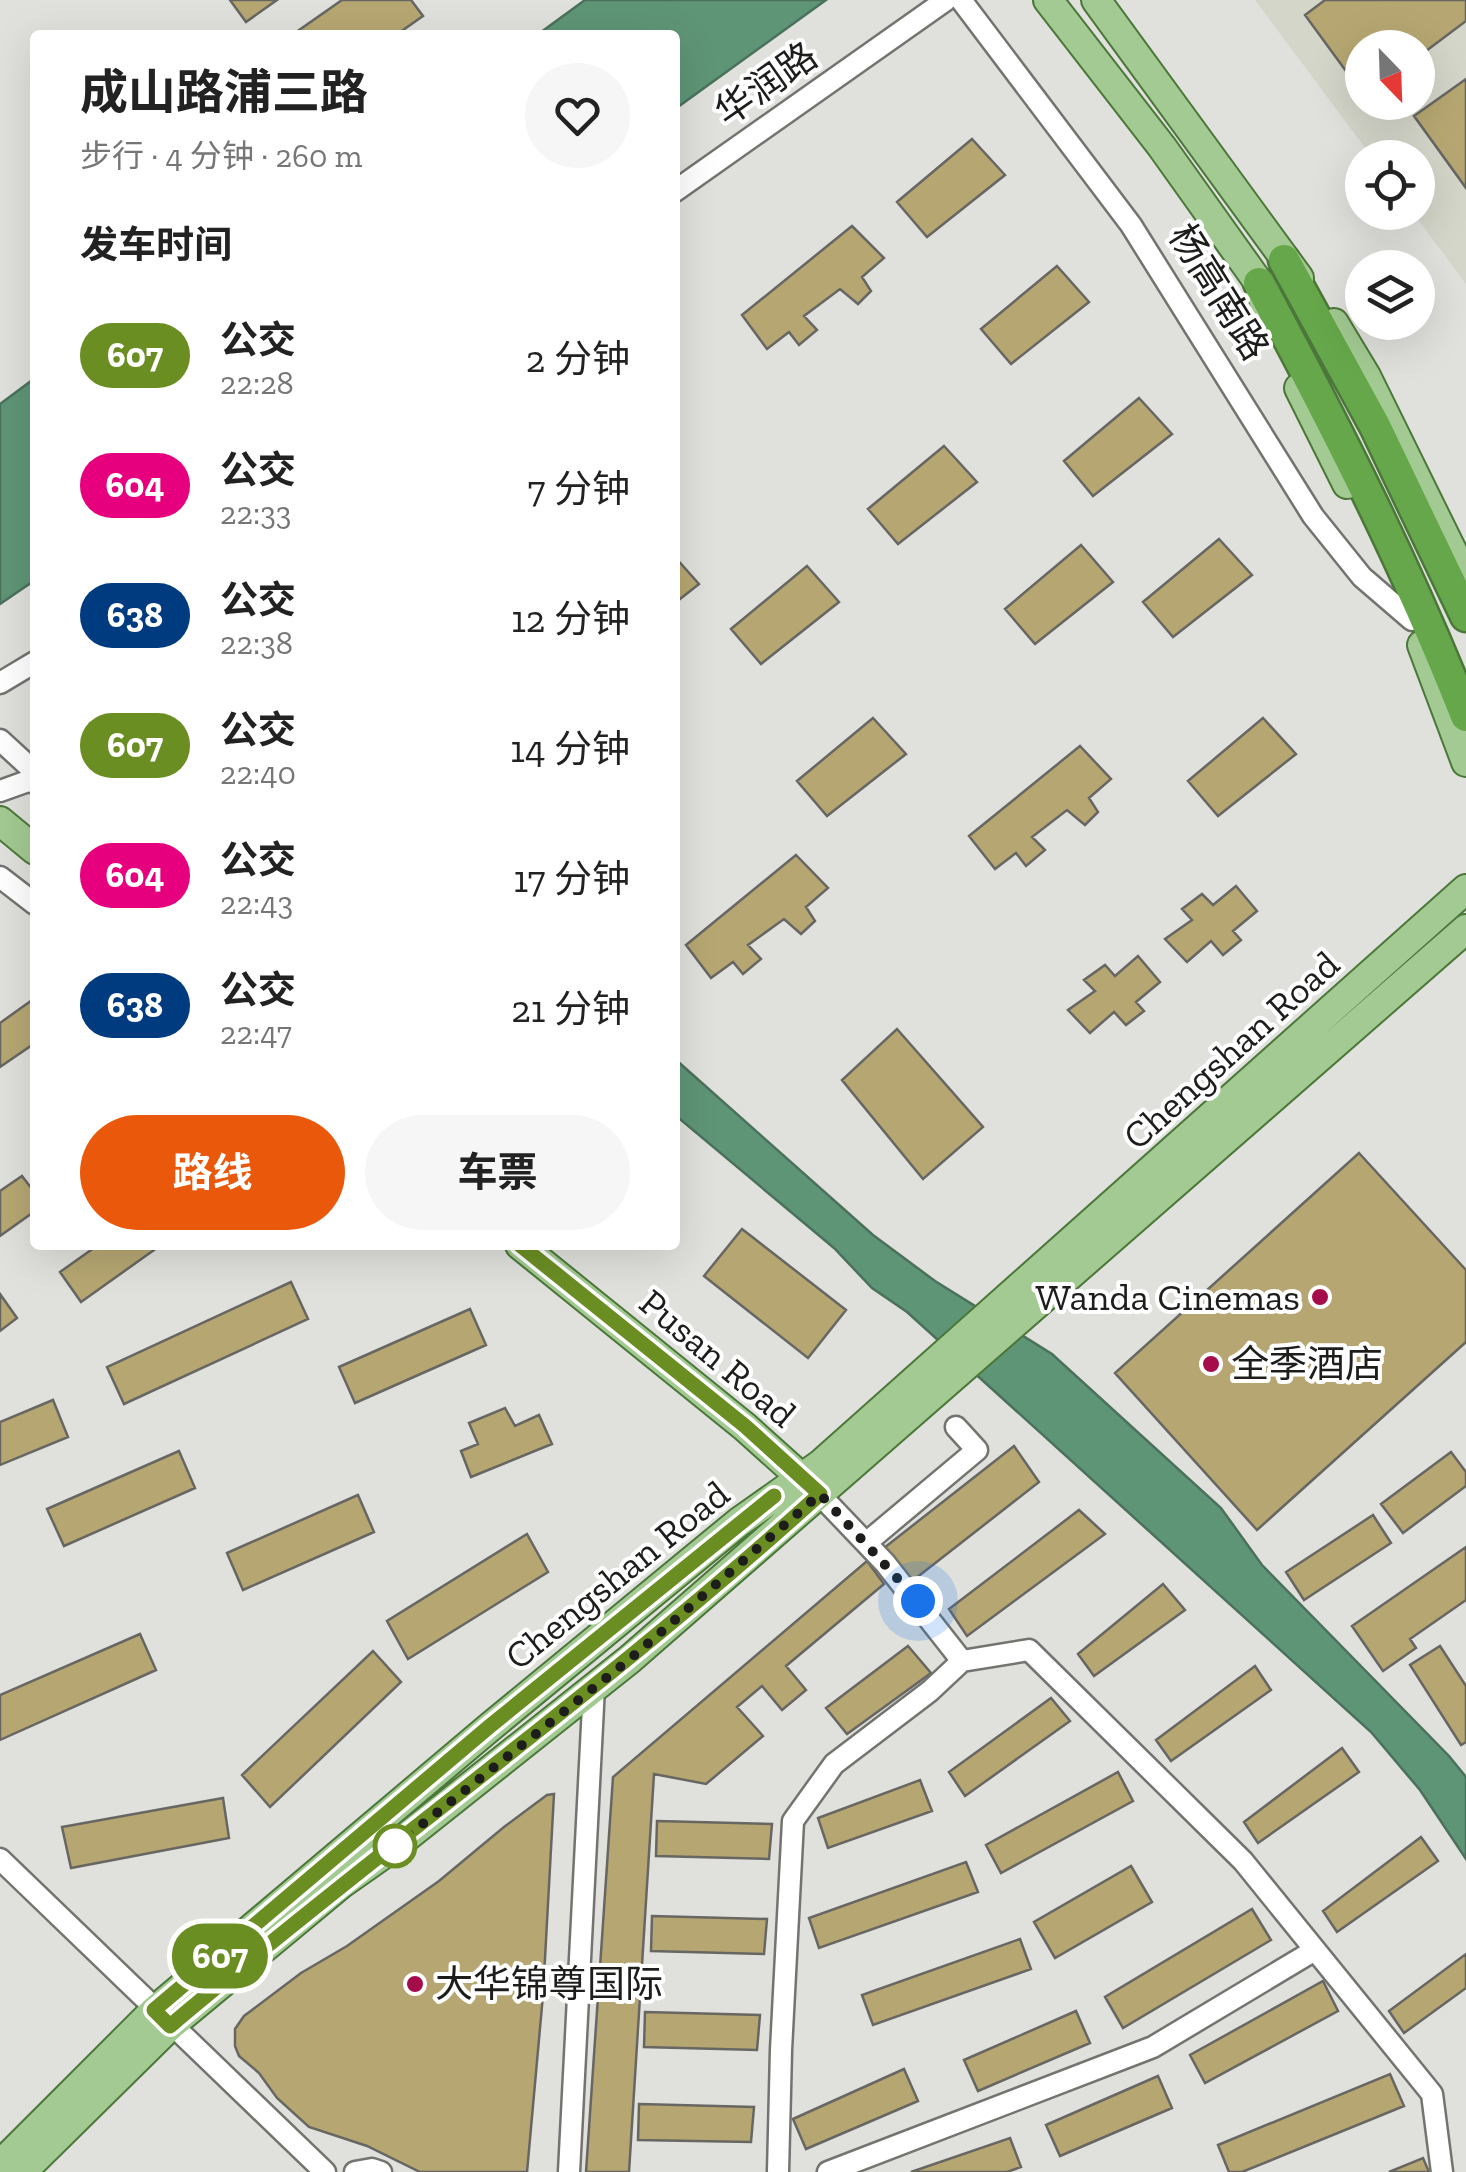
<!DOCTYPE html>
<html lang="zh">
<meta charset="utf-8">
<style>
body{margin:0;font-family:"Zilla Slab","Noto Sans SC",serif;background:#f6f6f6;color:#222;height:100vh;display:flex;flex-direction:column;font-size:38px;white-space:nowrap}
*{box-sizing:border-box;margin:0}
p{font-size:32px;color:#767676}
.icon{flex:none;width:55px;height:55px;fill:none;stroke:currentColor;stroke-width:2;stroke-linecap:round;stroke-linejoin:round}
.map{position:relative;flex:1;overflow:hidden}
.details{position:absolute;left:30px;top:30px;width:650px;height:1220px;display:flex;flex-direction:column;background:#fff;border-radius:10px;box-shadow:0 10px 40px #0002}
.details>*{flex:none}
.badge{padding:0 20px;border-radius:32px;font-size:35px;line-height:65px}
.needle{width:65px;rotate:157deg}
.tools{position:absolute;left:1345px;top:30px;display:grid;gap:20px}
.tools a{display:grid;place-items:center;width:90px;height:90px;border-radius:50%;background:#fff;box-shadow:0 10px 40px #0002;font-size:50px}
.you{position:absolute;width:50px;height:50px;margin:-25px;border:8px solid #fff;border-radius:50%;background:#1a73e8;box-shadow:0 0 0 15px #1a73e833}
.map>.badge{position:absolute;translate:-50% -50%;box-shadow:0 0 0 5px #fff}
h2{padding:0 50px;font-size:38px;line-height:90px}
.round{display:grid;place-items:center;flex:none;width:105px;height:105px;border-radius:52px;background:#f6f6f6}
.headline{display:flex;align-items:center;justify-content:space-between;height:170px;padding:0 50px}
h1{font-size:48px;font-weight:700;line-height:75px}
.action{display:flex;gap:20px;margin-top:auto;padding:20px 50px}
.action a{flex:1;height:115px;border-radius:60px;background:#ea580c;color:#fff;font-size:40px;font-weight:700;line-height:115px;text-align:center}
.action a+a{background:#f6f6f6;color:#222}
ul{padding:0;list-style:none}
li{display:flex;align-items:center;gap:30px;height:130px;padding:0 50px}
li div{flex:1}
li b{display:block;font-size:38px}
li em{font-style:normal}
li .badge{min-width:110px;font-weight:700;text-align:center}
.map>svg:first-child{display:block}
.built{fill:#d4d6ca;fill-rule:evenodd}
.water{fill:#5f9577;stroke:#4b715c;stroke-width:2.5}
.building{fill:#b6a772;stroke:#686662;stroke-width:2.5}
.lines{fill:none;stroke-linecap:round;stroke-linejoin:round}
.minor-casing{stroke:#73746f;stroke-width:25}
.major-casing{stroke:#4c773a;stroke-width:32}
.highway-casing{stroke:#4c773a;stroke-width:35}
.minor{stroke:#fff;stroke-width:20}
.major{stroke:#a3ca92;stroke-width:28}
.highway{stroke:#65a74a;stroke-width:30}
.line-casing{stroke:#fff;stroke-width:22}
.line{stroke:#6b8e23;stroke-width:15}
.walk{stroke:#1d1d1c;stroke-width:10;stroke-dasharray:0 18}
.poi-dot{fill:#a40d49;stroke:#fff;stroke-width:4}
.stop-dot{fill:#fff;stroke:#6b8e23;stroke-width:5}
.labels{text-anchor:middle;stroke-width:8;stroke-linejoin:round;paint-order:stroke}
.street-label{font-size:38px;fill:#1d1d1c;stroke:#fff}
.poi-label{font-size:38px;fill:#1d1d1c;stroke:#fff;text-anchor:start}
</style>
<div class="map">
<svg width="1466" height="2172" viewBox="0 0 1466 2172">
<rect width="100%" height="100%" fill="#e0e1dc"/>
<path class="built" d="M 1255,0 L 1466,0 L 1466,284 L 1413,213 L 1418,212 L 1418,158 L 1372,157 ZM 1362,48 L 1418,48 L 1418,102 L 1362,102 Z"/>
<path class="water" d="M 585,0 L 826,0 L 675,109 L 675,35 L 537,35 Z
M 35,378 L 35,580 L 0,604 L 0,404 Z
M 675,1059 L 873,1235 L 935,1281 L 1052,1354 L 1221,1508 L 1262,1565 L 1449,1756 L 1466,1777 L 1466,1859 L 1420,1790 L 1371,1732 L 907,1312 L 872,1288 L 834,1248 L 675,1115 Z"/>
<path class="building" d="M 230,0 L 277,0 L 246,22 Z
M 342,0 L 411,0 L 423,16 L 396,35 L 292,35 Z
M 1325,0 L 1466,0 L 1466,21 L 1418,57 L 1418,48 L 1362,48 L 1362,93 L 1305,15 Z
M 1466,79 L 1466,188 L 1414,116 Z
M 972,139 L 1005,175 L 927,237 L 897,202 Z
M 852,226 L 884,258 L 862,277 L 871,291 L 858,304 L 840,289 L 804,316 L 817,330 L 799,345 L 789,332 L 767,349 L 742,315 Z
M 1057,266 L 1089,302 L 1011,364 L 981,329 Z
M 1139,398 L 1172,434 L 1093,496 L 1064,461 Z
M 944,446 L 977,482 L 898,544 L 868,509 Z
M 1219,539 L 1252,575 L 1173,637 L 1143,602 Z
M 1081,545 L 1113,582 L 1035,644 L 1005,609 Z
M 675,557 L 699,584 L 675,603 Z
M 807,566 L 839,602 L 761,664 L 731,629 Z
M 873,718 L 906,754 L 827,816 L 797,781 Z
M 1263,718 L 1296,754 L 1218,816 L 1188,781 Z
M 1080,746 L 1111,779 L 1089,798 L 1098,812 L 1085,825 L 1067,810 L 1032,837 L 1045,850 L 1026,866 L 1016,853 L 995,869 L 969,836 Z
M 796,855 L 828,888 L 806,907 L 815,921 L 801,934 L 784,919 L 748,945 L 761,959 L 743,974 L 733,962 L 711,978 L 686,945 Z
M 1236,886 L 1257,911 L 1233,931 L 1241,940 L 1223,955 L 1211,941 L 1187,962 L 1165,939 L 1192,920 L 1182,909 L 1202,894 L 1213,905 Z
M 1138,956 L 1160,982 L 1136,1002 L 1144,1011 L 1126,1025 L 1114,1012 L 1090,1033 L 1068,1010 L 1095,991 L 1084,980 L 1105,965 L 1115,976 Z
M 35,998 L 35,1043 L 0,1067 L 0,1023 Z
M 897,1029 L 983,1127 L 923,1179 L 842,1080 Z
M 1359,1153 L 1466,1270 L 1466,1342 L 1257,1530 L 1115,1373 Z
M 22,1176 L 35,1193 L 35,1211 L 0,1236 L 0,1191 Z
M 742,1229 L 846,1310 L 808,1358 L 704,1276 Z
M 98,1245 L 161,1245 L 81,1302 L 60,1272 Z
M 291,1282 L 308,1319 L 124,1404 L 107,1367 Z
M 0,1294 L 17,1318 L 0,1331 Z
M 470,1309 L 486,1345 L 355,1403 L 339,1367 Z
M 53,1400 L 68,1437 L 0,1465 L 0,1422 Z
M 505,1408 L 515,1426 L 539,1415 L 552,1444 L 471,1477 L 461,1451 L 478,1444 L 469,1423 Z
M 1014,1446 L 1039,1482 L 911,1582 L 884,1548 Z
M 179,1451 L 195,1488 L 64,1546 L 47,1509 Z
M 1451,1452 L 1466,1472 L 1466,1486 L 1403,1533 L 1381,1504 Z
M 358,1495 L 374,1532 L 243,1590 L 227,1553 Z
M 1079,1510 L 1105,1534 L 967,1636 L 949,1609 Z
M 1373,1515 L 1391,1543 L 1304,1600 L 1286,1572 Z
M 527,1534 L 548,1572 L 408,1659 L 387,1621 Z
M 1466,1547 L 1466,1600 L 1410,1639 L 1416,1648 L 1383,1671 L 1352,1626 Z
M 867,1561 L 884,1584 L 786,1666 L 806,1690 L 782,1710 L 762,1686 L 737,1707 L 763,1736 L 706,1784 L 654,1774 L 629,2172 L 586,2172 L 613,1777 Z
M 1163,1584 L 1185,1610 L 1094,1676 L 1078,1654 Z
M 140,1634 L 156,1670 L 0,1740 L 0,1695 Z
M 908,1646 L 931,1673 L 847,1734 L 826,1708 Z
M 1440,1646 L 1466,1686 L 1466,1742 L 1461,1745 L 1410,1665 Z
M 373,1651 L 401,1682 L 270,1807 L 242,1775 Z
M 1255,1666 L 1271,1690 L 1171,1761 L 1156,1740 Z
M 1051,1698 L 1070,1721 L 965,1796 L 949,1772 Z
M 1342,1748 L 1359,1772 L 1258,1843 L 1244,1822 Z
M 1118,1772 L 1133,1801 L 1001,1873 L 986,1845 Z
M 920,1780 L 932,1811 L 828,1848 L 818,1818 Z
M 554,1794 L 543,1995 L 527,2172 L 420,2172 L 367,2146 L 309,2127 L 277,2098 L 259,2073 L 239,2056 L 235,2046 L 235,2029 L 244,2016 L 301,1973 L 347,1946 L 439,1881 L 504,1827 L 547,1795 Z
M 223,1798 L 229,1838 L 71,1868 L 62,1827 Z
M 657,1821 L 772,1824 L 769,1859 L 656,1856 Z
M 1421,1837 L 1438,1861 L 1337,1932 L 1323,1911 Z
M 966,1862 L 978,1892 L 819,1948 L 809,1918 Z
M 1131,1866 L 1152,1902 L 1055,1958 L 1034,1922 Z
M 1252,1909 L 1271,1940 L 1123,2028 L 1105,1997 Z
M 652,1916 L 767,1919 L 764,1954 L 651,1951 Z
M 1020,1939 L 1031,1969 L 873,2025 L 862,1995 Z
M 1466,1954 L 1466,1988 L 1404,2033 L 1389,2011 Z
M 1323,1981 L 1338,2011 L 1205,2083 L 1190,2055 Z
M 1076,2011 L 1090,2043 L 978,2091 L 964,2060 Z
M 645,2012 L 760,2015 L 757,2050 L 644,2047 Z
M 904,2069 L 918,2101 L 806,2149 L 793,2119 Z
M 1390,2074 L 1404,2106 L 1242,2172 L 1229,2172 L 1218,2145 Z
M 1158,2076 L 1172,2108 L 1060,2156 L 1046,2125 Z
M 639,2104 L 754,2107 L 751,2142 L 638,2140 Z
M 1010,2138 L 1021,2167 L 1007,2172 L 911,2172 Z
M 1423,2158 L 1429,2172 L 1389,2172 Z"/>
<g class="lines">
<g class="minor-casing">
<path id="minor" d="M 961,0 L 1131,225 L 1313,516 L 1362,577 L 1412,620
M 675,191 L 946,0
M 0,683 L 35,662
M 0,740 L 35,772
M 0,791 L 28,781 L 35,783
M 0,877 L 35,904
M 866,1543 L 977,1450 L 956,1427
M 962,1661 L 1029,1650 L 1243,1861 L 1432,2094 L 1442,2172
M 0,1859 L 325,2172
M 355,2172 L 372,2169 L 381,2172
M 569,2172 L 594,1687
M 778,2172 L 781,2050 L 793,1821 L 834,1764 L 930,1691 L 962,1661 L 885,1563 L 819,1494
M 828,2172 L 1153,2047 L 1315,1950"/>
</g>
<g class="major-casing">
<path id="major" d="M 1048,0 L 1162,147 L 1259,283 L 1264,303
M 1096,0 L 1299,278
M 1334,323 L 1366,376 L 1466,579
M 1299,388 L 1347,484
M 1422,645 L 1466,762
M 0,821 L 35,850
M 520,1245 L 745,1427 L 815,1490
M 0,2165 L 154,2011 L 490,1727 L 739,1522 L 821,1464 L 1466,889
M 22,2172 L 170,2026 L 341,1884 L 395,1846 L 630,1659 L 1466,929"/>
</g>
<g class="highway-casing">
<path id="highway" d="M 1284,260 L 1375,426 L 1466,616
M 1259,283 C 1335,425 1407,566 1466,716"/>
</g>
<use href="#minor" class="minor"/>
<use href="#major" class="major"/>
<use href="#highway" class="highway"/>
</g>
<g class="lines">
<g class="line-casing">
<path id="line" d="M 520,1245 L 745,1426 L 820,1494 C 612,1683 384,1845 170,2026 L 154,2010 L 490,1726 L 774,1496"/>
</g>
<use href="#line" class="line"/>
<path class="walk" d="M 395,1846 L 630,1659 L 820,1494 L 918,1601"/>
</g>
<g class="poi-dot">
<circle cx="1320" cy="1297" r="10"/>
<circle cx="1211" cy="1364" r="10"/>
<circle cx="415" cy="1984" r="10"/>
</g>
<circle class="stop-dot" cx="395" cy="1846" r="20"/>
<g class="labels">
<g class="street-label">
<text transform="translate(766 84) rotate(-35)" y="13">华润路</text>
<text transform="translate(1219 292) rotate(58)" y="13">杨高南路</text>
<text transform="translate(1231 1050) rotate(-42)" y="13">Chengshan Road</text>
<text transform="translate(718 1358) rotate(40)" y="13">Pusan Road</text>
<text transform="translate(617 1575) rotate(-39)" y="13">Chengshan Road</text>
</g>
<g class="poi-label">
<text x="1300" y="1310" text-anchor="end">Wanda Cinemas</text>
<text x="1231" y="1377">全季酒店</text>
<text x="435" y="1997">大华锦尊国际</text>
</g>
</g>
</svg>
<div class="tools">
<a><svg class="needle" viewBox="-14 -14 28 28"><path d="M0-13l5 13h-10z" fill="#e53935"/><path d="M0 13l5-13h-10z" fill="#767676"/></svg></a>
<a><svg class="icon" aria-label="locate" viewBox="0 0 24 24"><circle cx="12" cy="12" r="6"/><path d="M12 2v4M12 18v4M2 12h4M18 12h4"/></svg></a>
<a><svg class="icon" aria-label="layers" viewBox="0 0 24 24"><path d="M12 4l9 5-9 5-9-5zM3 14l9 5 9-5"/></svg></a>
</div>
<div class="you" style="left:918px;top:1601px"></div>
<b class="badge" style="left:220px;top:1956px;background:#6b8e23;color:#fff">607</b>
<section class="details">
<div class="headline"><div><h1>成山路浦三路</h1><p>步行 · 4 分钟 · 260 m</p></div><a class="round"><svg class="icon" aria-label="heart" viewBox="0 0 24 24"><path d="M12 20l-8-8c-3-5 5-10 8-4 3-6 11-1 8 4z"/></svg></a></div>
<h2>发车时间</h2>
<ul>
<li><span class="badge" style="background:#6b8e23;color:#fff">607</span><div><b>公交</b><p>22:28</p></div><em>2 分钟</em></li>
<li><span class="badge" style="background:#e6007e;color:#fff">604</span><div><b>公交</b><p>22:33</p></div><em>7 分钟</em></li>
<li><span class="badge" style="background:#003b80;color:#fff">638</span><div><b>公交</b><p>22:38</p></div><em>12 分钟</em></li>
<li><span class="badge" style="background:#6b8e23;color:#fff">607</span><div><b>公交</b><p>22:40</p></div><em>14 分钟</em></li>
<li><span class="badge" style="background:#e6007e;color:#fff">604</span><div><b>公交</b><p>22:43</p></div><em>17 分钟</em></li>
<li><span class="badge" style="background:#003b80;color:#fff">638</span><div><b>公交</b><p>22:47</p></div><em>21 分钟</em></li>
</ul>
<div class="action"><a>路线</a><a>车票</a></div>
</section>
</div>
